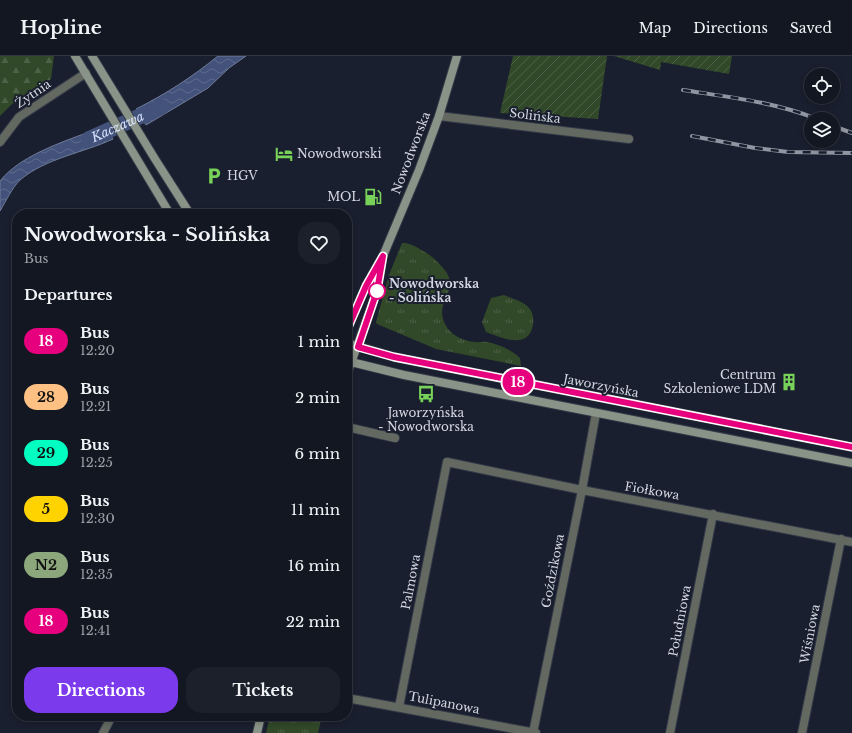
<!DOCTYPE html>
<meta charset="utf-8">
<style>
body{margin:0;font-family:"Libre Baskerville",serif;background:#1c202a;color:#f1f3f6;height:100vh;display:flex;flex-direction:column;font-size:15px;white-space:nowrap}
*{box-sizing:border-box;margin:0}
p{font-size:13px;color:#9d9fa5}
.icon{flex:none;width:22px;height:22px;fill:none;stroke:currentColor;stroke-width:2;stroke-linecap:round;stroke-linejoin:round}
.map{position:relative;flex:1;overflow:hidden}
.panel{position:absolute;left:12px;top:153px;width:340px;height:512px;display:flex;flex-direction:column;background:#131722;border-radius:16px;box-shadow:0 2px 6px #0003,0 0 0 1px #323640}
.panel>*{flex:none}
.badge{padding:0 8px;border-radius:13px;font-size:14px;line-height:26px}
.fabs{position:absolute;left:804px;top:12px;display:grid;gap:8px}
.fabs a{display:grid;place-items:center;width:36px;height:36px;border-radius:50%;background:#131722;box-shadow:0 2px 6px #0003,0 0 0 1px #323640;font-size:20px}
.map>.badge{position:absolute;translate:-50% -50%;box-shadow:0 0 0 2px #fff}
h2{padding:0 12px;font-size:15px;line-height:36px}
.round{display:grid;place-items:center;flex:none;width:42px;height:42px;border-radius:16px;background:#1c202a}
.head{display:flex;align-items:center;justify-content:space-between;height:68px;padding:0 12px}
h1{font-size:19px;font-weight:800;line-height:30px}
.cta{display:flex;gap:8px;margin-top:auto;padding:8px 12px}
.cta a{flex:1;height:46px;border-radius:16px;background:#7c3aed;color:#fff;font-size:16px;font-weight:800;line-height:46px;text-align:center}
.cta a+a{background:#1c202a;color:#f1f3f6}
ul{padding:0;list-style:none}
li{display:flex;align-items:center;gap:12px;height:56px;padding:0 12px}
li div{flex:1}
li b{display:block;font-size:15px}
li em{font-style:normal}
li .badge{min-width:44px;font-weight:700;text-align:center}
header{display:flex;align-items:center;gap:24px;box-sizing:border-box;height:56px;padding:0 20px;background:#131722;border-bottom:1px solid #323640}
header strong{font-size:19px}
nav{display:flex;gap:22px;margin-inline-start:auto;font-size:14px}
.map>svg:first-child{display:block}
.grass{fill:url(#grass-tufts)}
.forest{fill:url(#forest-firs)}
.garden{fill:url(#garden-furrows)}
.water{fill:url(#water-waves);stroke:#6e7a99}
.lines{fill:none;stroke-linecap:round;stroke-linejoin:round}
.river{stroke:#43527a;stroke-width:16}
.street-casing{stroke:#333947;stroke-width:10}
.secondary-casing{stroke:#333947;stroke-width:10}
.street{stroke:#636961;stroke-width:8}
.secondary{stroke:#8a9387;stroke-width:8}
.rail-casing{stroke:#9096a1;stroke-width:4}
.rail{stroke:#191f2e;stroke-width:2.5;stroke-dasharray:8;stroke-linecap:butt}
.line-casing{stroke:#fff;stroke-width:9}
.line{stroke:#e6007e;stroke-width:6}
.stop-dot{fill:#fff;stroke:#e6007e;stroke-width:2}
.labels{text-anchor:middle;stroke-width:4;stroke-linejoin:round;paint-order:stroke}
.street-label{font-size:12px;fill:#d2d7e1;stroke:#191f2e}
.poi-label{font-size:12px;fill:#d2d7e1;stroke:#191f2e;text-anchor:start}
.stop-label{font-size:12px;font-weight:bold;fill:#d2d7e1;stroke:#191f2e;text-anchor:start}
.water-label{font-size:13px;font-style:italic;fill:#d6e1fd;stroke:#191f2e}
</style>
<header>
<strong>Hopline</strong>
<nav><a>Map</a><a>Directions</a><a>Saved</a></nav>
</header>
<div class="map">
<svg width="852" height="677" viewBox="0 0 852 677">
<defs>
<pattern id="grass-tufts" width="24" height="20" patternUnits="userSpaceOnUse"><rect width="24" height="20" fill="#314829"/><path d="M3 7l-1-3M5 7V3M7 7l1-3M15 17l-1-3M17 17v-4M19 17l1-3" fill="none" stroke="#4e6248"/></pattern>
<pattern id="forest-firs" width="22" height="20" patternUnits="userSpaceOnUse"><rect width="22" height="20" fill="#314829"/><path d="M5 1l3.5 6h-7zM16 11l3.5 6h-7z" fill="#4e6248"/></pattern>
<pattern id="garden-furrows" width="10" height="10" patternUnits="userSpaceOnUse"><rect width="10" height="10" fill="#314829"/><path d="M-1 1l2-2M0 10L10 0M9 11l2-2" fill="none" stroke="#4e6248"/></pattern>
<pattern id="water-waves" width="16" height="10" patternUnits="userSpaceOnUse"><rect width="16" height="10" fill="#43527a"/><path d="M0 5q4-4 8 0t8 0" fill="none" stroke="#5d6a8d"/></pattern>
</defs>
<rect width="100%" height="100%" fill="#191f2e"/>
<path class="grass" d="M 402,187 C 410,186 418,192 425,196 C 432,200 437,205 443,212 C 463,234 433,244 445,268 C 450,279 463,285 475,286 C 479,287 483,285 487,286 C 498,288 512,294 520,302 L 521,310 L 436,293 L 377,268 L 376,266 L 389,219 Z
M 504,239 C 512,243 524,245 529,252 C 533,256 534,264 533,269 C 528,295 500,281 486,276 L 482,266 L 491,242 Z
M 270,660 L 322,660 L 318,677 L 266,677 Z"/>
<path class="forest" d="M 0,0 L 54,0 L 51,23 L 12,48 L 0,60 Z"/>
<path class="garden" d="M 513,0 L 607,0 L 598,63 L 500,57 Z
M 614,0 L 732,0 L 729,18 L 661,6 L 660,14 Z"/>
<path class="water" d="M 218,0 L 246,0 L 229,12 L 208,32 L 146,69 L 136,53 C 166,38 192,21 218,0 Z
M 105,70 L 113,83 C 83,97 46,102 20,124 C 12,132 6,145 0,155 L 0,125 C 22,97 72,83 105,70 Z"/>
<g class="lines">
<path class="river" id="s1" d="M 89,83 L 161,51"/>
<g class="street-casing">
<path id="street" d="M 439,60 L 629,83
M 0,86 L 19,61 L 86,17
M 347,371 L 395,382
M 347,642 L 536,677
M 399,651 L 447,406 L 582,434 L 852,486
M 103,677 L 112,660
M 533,677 L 582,434 L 596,357
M 670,677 L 713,458
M 802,677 L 841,483"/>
</g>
<g class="secondary-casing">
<path id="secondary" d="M 75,0 L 170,158
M 92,0 L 155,103 L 190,158
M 347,273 L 366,230 L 383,200 L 419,114 L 439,60 L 457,0
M 347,287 L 394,301 L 852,391
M 347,305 L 404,319 L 852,407
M 347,318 L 377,235 L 382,205
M 257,677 L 261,660"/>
</g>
<use href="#street" class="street"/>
<use href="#secondary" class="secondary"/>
<g class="rail-casing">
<path id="rail" d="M 683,34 C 728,41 775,46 817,63
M 833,70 L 852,77
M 692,80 L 755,92 L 788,96 L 852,97"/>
</g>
<use href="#rail" class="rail"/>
</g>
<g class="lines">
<g class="line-casing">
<path id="line" d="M 347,274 L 366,230 L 383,200 L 377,235 L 358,291 L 394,301 L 852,391"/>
</g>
<use href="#line" class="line"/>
</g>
<defs>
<g id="hotel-bare" transform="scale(1.38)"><path d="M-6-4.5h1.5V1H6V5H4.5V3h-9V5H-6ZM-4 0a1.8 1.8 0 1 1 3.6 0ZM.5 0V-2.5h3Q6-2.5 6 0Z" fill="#78d158" stroke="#191f2e" stroke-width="2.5" paint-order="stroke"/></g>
<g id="parking-bare" transform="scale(1.38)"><path d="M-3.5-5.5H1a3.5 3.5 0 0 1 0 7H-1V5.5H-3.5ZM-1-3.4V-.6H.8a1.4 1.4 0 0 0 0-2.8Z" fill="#78d158" stroke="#191f2e" stroke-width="2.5" paint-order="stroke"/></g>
<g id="fuel-bare" transform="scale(1.38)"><path d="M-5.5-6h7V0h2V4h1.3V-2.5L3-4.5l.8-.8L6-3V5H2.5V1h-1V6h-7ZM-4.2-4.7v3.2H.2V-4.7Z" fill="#78d158" stroke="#191f2e" stroke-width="2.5" paint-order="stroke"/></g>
<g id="building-bare" transform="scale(1.38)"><path d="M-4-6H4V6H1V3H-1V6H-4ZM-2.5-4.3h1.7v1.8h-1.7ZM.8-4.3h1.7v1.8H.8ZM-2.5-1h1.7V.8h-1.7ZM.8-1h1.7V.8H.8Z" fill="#78d158" stroke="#191f2e" stroke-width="2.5" paint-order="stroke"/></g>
<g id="bus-bare" transform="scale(1.38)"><path d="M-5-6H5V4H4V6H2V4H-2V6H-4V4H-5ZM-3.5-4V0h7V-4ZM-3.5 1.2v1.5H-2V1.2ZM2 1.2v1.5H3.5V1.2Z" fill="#78d158" stroke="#191f2e" stroke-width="2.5" paint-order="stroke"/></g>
</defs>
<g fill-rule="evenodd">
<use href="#hotel-bare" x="284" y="98"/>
<use href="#parking-bare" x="214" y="120"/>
<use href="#fuel-bare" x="373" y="141"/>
<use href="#building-bare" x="789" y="326"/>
<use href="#bus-bare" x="426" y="338"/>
</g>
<circle class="stop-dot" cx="377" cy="235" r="8"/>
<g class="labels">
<g class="street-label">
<text transform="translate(33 38) rotate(-34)" y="4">Żytnia</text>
<text transform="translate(535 60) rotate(7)" y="4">Solińska</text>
<text transform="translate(411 97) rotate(-69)" y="4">Nowodworska</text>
<text transform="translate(601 330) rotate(11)" y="4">Jaworzyńska</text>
<text transform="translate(652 435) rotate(10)" y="4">Fiołkowa</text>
<text transform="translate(553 515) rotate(-79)" y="4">Goździkowa</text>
<text transform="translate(411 526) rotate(-79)" y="4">Palmowa</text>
<text transform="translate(680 565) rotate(-79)" y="4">Południowa</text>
<text transform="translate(810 578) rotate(-79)" y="4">Wiśniowa</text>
<text transform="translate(444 647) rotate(11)" y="4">Tulipanowa</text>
</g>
<g class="poi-label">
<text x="297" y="102">Nowodworski</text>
<text x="227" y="124">HGV</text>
<text x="360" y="145" text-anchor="end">MOL</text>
<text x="776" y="323" text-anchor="end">Centrum<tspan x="776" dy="14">Szkoleniowe LDM</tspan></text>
<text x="426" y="361" text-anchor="middle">Jaworzyńska<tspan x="426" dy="14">- Nowodworska</tspan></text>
</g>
<g class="stop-label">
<text x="389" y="232">Nowodworska<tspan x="389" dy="14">- Solińska</tspan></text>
</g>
<g class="water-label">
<text dy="5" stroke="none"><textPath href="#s1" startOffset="31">Kaczawa</textPath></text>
</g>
</g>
</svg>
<div class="fabs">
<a><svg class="icon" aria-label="locate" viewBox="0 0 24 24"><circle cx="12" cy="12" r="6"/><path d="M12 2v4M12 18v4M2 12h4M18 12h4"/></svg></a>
<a><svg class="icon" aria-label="layers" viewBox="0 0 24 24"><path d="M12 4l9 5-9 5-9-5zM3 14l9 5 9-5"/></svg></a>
</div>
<b class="badge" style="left:518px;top:326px;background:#e6007e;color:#fff">18</b>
<section class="panel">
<div class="head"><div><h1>Nowodworska - Solińska</h1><p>Bus</p></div><a class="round"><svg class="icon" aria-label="heart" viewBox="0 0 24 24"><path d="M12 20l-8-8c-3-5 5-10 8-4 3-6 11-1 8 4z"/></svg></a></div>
<h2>Departures</h2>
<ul>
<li><span class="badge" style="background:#e6007e;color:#fff">18</span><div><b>Bus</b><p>12:20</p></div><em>1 min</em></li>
<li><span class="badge" style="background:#ffc183;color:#111">28</span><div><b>Bus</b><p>12:21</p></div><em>2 min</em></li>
<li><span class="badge" style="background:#00ffc1;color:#111">29</span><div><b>Bus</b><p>12:25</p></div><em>6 min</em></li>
<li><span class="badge" style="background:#ffd300;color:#111">5</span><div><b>Bus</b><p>12:30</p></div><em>11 min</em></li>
<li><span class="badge" style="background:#8ca77b;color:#111">N2</span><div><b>Bus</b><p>12:35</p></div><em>16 min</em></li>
<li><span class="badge" style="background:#e6007e;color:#fff">18</span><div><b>Bus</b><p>12:41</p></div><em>22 min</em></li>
</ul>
<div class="cta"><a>Directions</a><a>Tickets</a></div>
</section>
</div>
